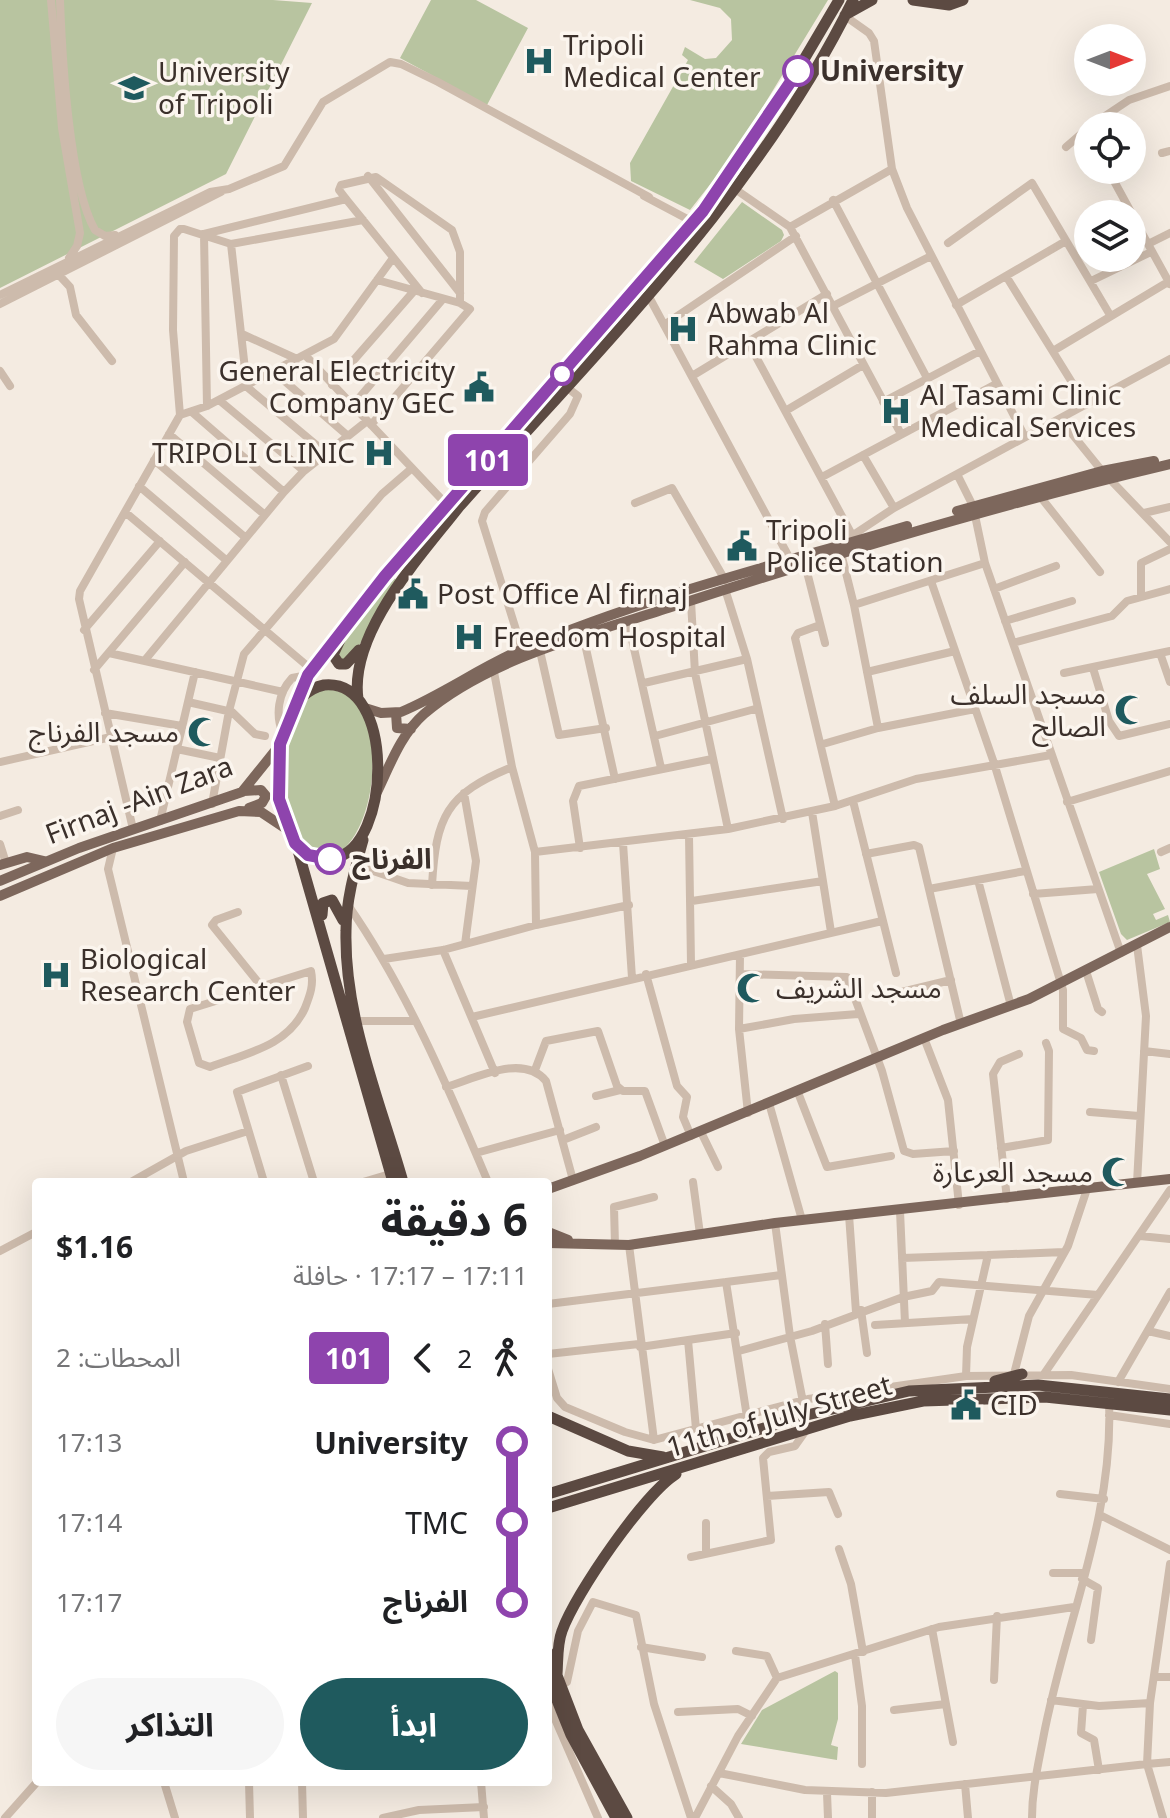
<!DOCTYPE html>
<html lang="ar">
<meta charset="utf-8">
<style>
body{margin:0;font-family:"Noto Sans","Noto Sans Arabic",sans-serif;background:#f6f6f6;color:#202124;direction:rtl;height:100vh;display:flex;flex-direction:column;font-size:30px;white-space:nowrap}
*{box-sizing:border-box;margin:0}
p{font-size:26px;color:#757577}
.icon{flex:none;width:44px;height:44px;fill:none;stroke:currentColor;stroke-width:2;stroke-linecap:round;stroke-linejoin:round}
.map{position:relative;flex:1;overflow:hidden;direction:ltr}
.panel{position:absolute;left:32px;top:1178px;width:520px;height:608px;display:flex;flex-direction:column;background:#fff;border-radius:8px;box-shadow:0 8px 32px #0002;direction:rtl}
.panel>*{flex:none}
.badge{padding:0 16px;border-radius:6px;font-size:28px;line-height:52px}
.needle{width:52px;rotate:90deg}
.controls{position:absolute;left:1074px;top:24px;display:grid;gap:16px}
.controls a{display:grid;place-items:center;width:72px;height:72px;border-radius:50%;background:#fff;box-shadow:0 8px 32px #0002;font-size:40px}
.map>.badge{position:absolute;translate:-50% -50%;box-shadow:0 0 0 4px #fff}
.legs{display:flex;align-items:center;gap:12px;height:88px;padding:0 24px;font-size:26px}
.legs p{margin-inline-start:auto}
.headline{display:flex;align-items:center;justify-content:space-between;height:136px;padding:0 24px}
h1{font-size:44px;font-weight:700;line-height:60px}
.button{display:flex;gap:16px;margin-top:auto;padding:16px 24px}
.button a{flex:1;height:92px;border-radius:48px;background:#1f5a5e;color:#fff;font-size:32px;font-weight:700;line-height:92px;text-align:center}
.button a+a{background:#f6f6f6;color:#202124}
ul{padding:0 24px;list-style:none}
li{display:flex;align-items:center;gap:28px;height:80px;font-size:30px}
li i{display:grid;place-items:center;width:12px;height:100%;margin:0 10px;background:currentColor}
li i::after{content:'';width:20px;height:20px;margin:-10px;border:6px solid;border-radius:50%;background:#fff}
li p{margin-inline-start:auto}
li:first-child i{background:linear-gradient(#0000 50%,currentColor 0)}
li:last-child i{background:linear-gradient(currentColor 50%,#0000 0)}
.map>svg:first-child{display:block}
.green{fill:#b8c4a0}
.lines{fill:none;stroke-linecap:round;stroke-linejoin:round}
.minor{stroke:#cdbbac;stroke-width:8}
.major{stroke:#7d675c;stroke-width:10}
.highway{stroke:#5c4a42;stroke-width:11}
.line-1-casing{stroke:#fff;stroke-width:18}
.line-1{stroke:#8e44ad;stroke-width:12}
.stop-1-dot{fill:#fff;stroke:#8e44ad;stroke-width:4}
.labels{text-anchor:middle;stroke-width:7;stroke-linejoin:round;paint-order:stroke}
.poi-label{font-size:28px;fill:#3b302b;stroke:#fbf5ee;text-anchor:start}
.stop-label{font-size:28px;font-weight:bold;fill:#3b302b;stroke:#fbf5ee;text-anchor:start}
.street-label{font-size:28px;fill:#3b302b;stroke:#fbf5ee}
</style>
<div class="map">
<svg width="1170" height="1818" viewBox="0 0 1170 1818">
<rect width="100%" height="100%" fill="#f4ebe1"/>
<path class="green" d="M 0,0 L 273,0 L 312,3 L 226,174 L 0,288 Z
M 431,0 L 476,0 L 528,28 L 487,105 L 400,58 Z
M 690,0 L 828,0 L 734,154 L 690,210 L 631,181 L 630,163 L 688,60 L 682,55 L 685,47 L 705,59 L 716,58 L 732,40 L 731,19 L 720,8 Z
M 742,202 L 782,230 L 784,235 L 781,241 L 723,279 L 694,262 Z
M 394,577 L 398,583 L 358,647 L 339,663 L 339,649 Z
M 322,689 C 333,690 342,690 351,698 C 386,730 376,830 337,854 C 328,853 315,854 307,849 C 271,822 276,728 305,698 C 309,694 317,692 322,689 Z
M 1154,849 L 1160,869 L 1147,874 L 1165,909 L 1153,914 L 1156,920 L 1168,915 L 1170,922 L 1127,940 L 1121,934 L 1099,872 Z
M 835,1671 L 838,1673 L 838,1719 L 831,1745 L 838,1747 L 837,1760 L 741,1744 L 762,1710 Z"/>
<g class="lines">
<path class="minor" d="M 51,0 L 62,128 L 80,233 L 77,246 L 69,258
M 60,0 C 62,55 69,185 95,230 L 105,236 L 115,235
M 845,16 L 869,33 L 874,41 L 892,169 L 907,208 L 1025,437
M 1090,126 L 1129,100 L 1170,86
M 1066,147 L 1088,128
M 1162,153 L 1170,151
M 1108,170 L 1132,214
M 368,176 L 460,293
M 735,189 L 790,227 L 901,434
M 644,196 L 693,222
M 833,200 L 927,378
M 1132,215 L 1170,284
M 790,227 L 892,169
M 948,243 L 1032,183 L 1110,315
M 231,244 L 247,387 L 326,453
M 1148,244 L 1170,233
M 58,274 L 70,287 L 76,315 L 112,361
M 1006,276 L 1086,405
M 1091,281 L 1151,252
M 422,293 L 346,199 L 339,190 L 341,185 L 376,177 L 452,230 L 460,252 L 460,303
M 0,295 L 210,192 L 229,189 L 284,166 L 323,102 L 390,62 L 401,64 L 438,82 L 649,197
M 648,295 L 790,559
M 0,304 L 221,192
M 956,305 L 1066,241
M 833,306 L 929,257
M 664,325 L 796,236
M 242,334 L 297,359
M 748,342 L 851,533
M 1053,351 L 1168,282
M 305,355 L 448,506
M 0,371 L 10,386
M 273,371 L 348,436
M 692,376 L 827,294
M 332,385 L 414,291
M 219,400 L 304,471
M 883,402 L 978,352
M 353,405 L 443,299
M 207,406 L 204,234 L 346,199
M 787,410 L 863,365
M 193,413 L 284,492
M 180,415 L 207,406 L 334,339 L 393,258
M 1060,419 L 1102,471 L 1170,542
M 371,425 L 470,309 L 460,303 L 377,280
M 169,434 L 265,515
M 863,455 L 894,508
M 154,460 L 246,538
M 957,474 L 973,506 L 985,563 L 1121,953
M 822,477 L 996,384
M 139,486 L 226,560
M 1039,495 L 1100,572
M 635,503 L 672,488 L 725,580
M 125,512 L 311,669
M 1144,513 L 1170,507
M 841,543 L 894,508 L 1170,359
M 841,553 L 854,605 L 985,563
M 805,564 L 825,643
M 931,581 L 994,763 L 1063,990 L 1063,1029 L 1081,1038 L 1087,1050 L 1094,1051
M 725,589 L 747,659 L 783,819
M 994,589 L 1056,566
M 1141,597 L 1141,563 L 1170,549
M 691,601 L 695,673 L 728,829
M 854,605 L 878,728 L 975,709
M 1005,621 L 1072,601
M 628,622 L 661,768
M 820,625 L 798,633 L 795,638 L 835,806
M 84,630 L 160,541
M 583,635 L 615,779
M 1013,643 L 1112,616 L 1127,601 L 1170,589
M 522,649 L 482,521 L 485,512 L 570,414 L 578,396 L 565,386
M 540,651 L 559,735 L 606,728
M 109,653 L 283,692
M 1160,653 L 1170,682
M 145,660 L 284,492 L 304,471 L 367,421
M 1093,668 L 1109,721 L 1119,736 L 1170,724
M 94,670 L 185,562
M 494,672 L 512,767 L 535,852 L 536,925
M 867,672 L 955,651
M 1064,673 L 1170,651
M 644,683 L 747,659
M 188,702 L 232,712 L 255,734 L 265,736
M 105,713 L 182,726
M 283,734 C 275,715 278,693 292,678 L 308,675
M 655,736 L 755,709
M 823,744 L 878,728
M 177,749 L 220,758
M 0,762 L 111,737
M 464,793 L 476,861 L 465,944
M 853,801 L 896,973
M 1067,802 L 1170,771
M 212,804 L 229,711 L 244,654 L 382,494 L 411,469
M 812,812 L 831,932
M 0,816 L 18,810
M 160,821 L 195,672
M 133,829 L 79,599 L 80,591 L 180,415 L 173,330 L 174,236 L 180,229 L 184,229 L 231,244 L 363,220
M 689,836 L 691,964
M 623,843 L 632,978
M 0,844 L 6,863
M 113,848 L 108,869 L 184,1182
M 580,848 L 573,801 L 579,786 L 712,759
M 535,852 L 728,829 L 835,806 L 916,779 L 1051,755
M 1161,852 L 1170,848
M 866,854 L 914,845 L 919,847 L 961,1024
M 356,865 L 408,883 L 472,886
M 978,880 L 1011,1006
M 432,885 C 436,817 446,794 512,767
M 929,889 L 1025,871
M 1033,894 L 1098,889
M 692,901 L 823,881
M 348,905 C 407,990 448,1087 488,1182
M 238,912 L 216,920 L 212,925 L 262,987
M 1137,945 L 1146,1016 L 1137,1183
M 443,950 L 495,1073
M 740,955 L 739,1029 L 748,1113
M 384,959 L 443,950 L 536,925 L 629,905
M 311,971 C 314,985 310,995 305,1008 C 288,1046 247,1053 210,1067 L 199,1063 L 187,1022 L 190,1009 Z
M 1086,971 L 1098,1009 L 1102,1012
M 646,974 L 677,1086 L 687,1097 L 683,1117 L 691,1136
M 740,974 L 847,977 L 882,1071 L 904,1151 L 913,1154 L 954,1151
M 885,996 L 951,980
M 472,1017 L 882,921
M 357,1021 L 415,1021
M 739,1029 L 794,1019 L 858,1014
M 924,1038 L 948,1100 L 959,1205
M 1144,1051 L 1170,1054
M 535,1070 L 546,1041 L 598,1031 L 617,1086 L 623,1091 L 645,1091 L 665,1146
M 281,1075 L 314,1182
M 446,1087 C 476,1078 523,1053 546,1081 L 573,1180
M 797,1090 L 827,1167 L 891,1156
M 596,1096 L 620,1090
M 769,1103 L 802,1220
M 1090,1112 L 1139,1116
M 701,1132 L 718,1167
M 563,1140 L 596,1127
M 1001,1148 L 1048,1140 L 1049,1051 L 1046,1043
M 476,1153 L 560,1130
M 131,1182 L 186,1151 L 248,1131
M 264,1182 L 237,1092 L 308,1066
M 363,1182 L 390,1174
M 693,1182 L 700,1234
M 1007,1199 L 993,1074 L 1000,1062 L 1019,1054
M 900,1211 L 905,1323
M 849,1215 L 856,1312
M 775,1223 L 790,1336 L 803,1402
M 1140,1236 L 1170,1239
M 615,1245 L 614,1207 L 654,1197
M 629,1245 L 654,1440
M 0,1251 L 36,1232
M 902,1258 L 988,1255
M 548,1304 L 726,1282
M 861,1310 L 867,1353
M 825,1324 L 828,1364
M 875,1325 L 973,1319
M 1148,1331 L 1170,1336
M 688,1340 L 696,1429
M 640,1347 L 736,1333
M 739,1351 L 812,1331 L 903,1297 L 932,1291 L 939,1282 L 1098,1295
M 548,1354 L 639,1344
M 548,1369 L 557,1398 L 565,1407 L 625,1432 L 654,1440 L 808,1399 L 966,1376 L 1071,1375 L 1170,1389
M 1014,1374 L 1029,1316 L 1068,1246 L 1087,1189
M 1044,1374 L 1170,1190
M 966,1376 L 967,1347 L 988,1255 L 1064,1252
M 1118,1382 L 1170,1292
M 1109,1415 L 1170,1424
M 747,1417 L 726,1282 L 781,1275
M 1060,1494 L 1104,1499
M 767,1496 L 829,1492 L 838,1514
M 1102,1516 L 1170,1550
M 706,1523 L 706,1553
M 839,1549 L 851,1584 L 863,1652
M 691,1557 L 771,1540 L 763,1458 L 769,1452 L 795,1446 L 807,1429
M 1170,1564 L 1150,1703 L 1147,1764 L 1170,1762
M 1053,1573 L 1084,1573
M 1082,1579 L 1098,1588 L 1091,1640
M 932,1629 L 953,1742
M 641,1647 L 702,1657
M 736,1651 L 767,1656 L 777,1678
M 855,1655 L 862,1706 L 862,1764
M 1154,1677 L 1170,1677
M 994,1680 L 997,1616
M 561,1686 L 567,1682 L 578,1631 L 593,1602 L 636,1615 L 654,1704 L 691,1818
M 1051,1700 L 1099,1706 L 1150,1703
M 548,1703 L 598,1818
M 1083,1705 L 1081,1733 L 1094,1740 L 1099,1770
M 894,1710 L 946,1704
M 678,1712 L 738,1709 L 752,1716
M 719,1773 L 805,1790 L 886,1793 L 1147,1764 L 1163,1818
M 164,1782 L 175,1818
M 249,1782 L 250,1818
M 302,1782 L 303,1818
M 481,1782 L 484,1818
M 965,1784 L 968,1818
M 711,1786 L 731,1804 L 739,1818
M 827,1793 L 828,1818
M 5,1818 L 37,1782
M 383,1818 L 419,1810 L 484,1807
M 695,1818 L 738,1736 L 777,1678 L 939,1627 L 1074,1607
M 872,1818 L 872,1792
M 1032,1818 C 1032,1790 1038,1766 1043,1739 C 1064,1626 1114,1519 1109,1402"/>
<path class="major" d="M 957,511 L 1102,471 L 1154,461
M 365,708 L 381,713 L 401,712 C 444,694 482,666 525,648 C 648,596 779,564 907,526
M 396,713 L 397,728 L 411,729
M 244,791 L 261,790 L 266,796 L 262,803 L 249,808
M 377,792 C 390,765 401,734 424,714 C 488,659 589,634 668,608 C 834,554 1000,504 1170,464
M 0,865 L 27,857 L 44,861
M 0,881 L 79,848 L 242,792 L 279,746
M 0,896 L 113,848 L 239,811 L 261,812 L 288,830
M 548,1189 L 640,1156 L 943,1030 L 1029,999 L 1170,927
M 548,1232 L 568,1240
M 548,1243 L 629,1245 L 775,1223 L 1170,1179"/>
<path class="highway" d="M 913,0 L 949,5 L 963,0
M 845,15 L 872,0
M 340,640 L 333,655 L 339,664 L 346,664 L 359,650
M 324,685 C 396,678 392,848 334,858 C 262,871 257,699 324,685 Z
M 358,699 C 349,633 419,558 458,508 C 599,348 758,194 853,0
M 297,701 L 311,669 L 385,576 L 703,211 L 783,95 L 839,0
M 363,840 C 355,869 346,900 346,931 C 344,1017 380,1101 403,1182
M 297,847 L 393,1182
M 322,915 L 323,903 L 332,900 L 343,920
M 995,1381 L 1022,1374
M 548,1416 L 628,1451 L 663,1457
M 548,1494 L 807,1415 L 909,1391 L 1038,1385 L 1170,1399
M 548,1508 L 850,1416 L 923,1401 L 1045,1397 L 1170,1410
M 548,1652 L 578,1730 L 627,1818
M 557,1674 C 558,1660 557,1644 562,1631 C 575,1594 644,1494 676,1474
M 548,1678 L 571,1735 L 616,1818"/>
</g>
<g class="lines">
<g class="line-1-casing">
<path id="line-1" d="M 330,859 L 308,855 L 295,843 L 279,799 L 280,744 L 308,675 L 385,576 L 703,211 L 798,71"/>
</g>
<use href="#line-1" class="line-1"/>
</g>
<defs>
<g id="hospital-bare" transform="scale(2.4)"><path d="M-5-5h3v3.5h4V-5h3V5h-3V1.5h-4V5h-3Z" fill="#1f5a5e" stroke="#fbf5ee" stroke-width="2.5" paint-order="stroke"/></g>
<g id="university-bare" transform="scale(2.4)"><path d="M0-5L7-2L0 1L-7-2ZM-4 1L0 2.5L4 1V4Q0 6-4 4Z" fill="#1f5a5e" stroke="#fbf5ee" stroke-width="2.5" paint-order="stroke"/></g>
<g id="civic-bare" transform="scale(2.4)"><path d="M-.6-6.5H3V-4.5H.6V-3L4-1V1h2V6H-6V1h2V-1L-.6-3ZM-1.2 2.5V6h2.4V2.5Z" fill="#1f5a5e" stroke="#fbf5ee" stroke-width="2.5" paint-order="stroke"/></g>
<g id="mosque-bare" transform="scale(2.4)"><path d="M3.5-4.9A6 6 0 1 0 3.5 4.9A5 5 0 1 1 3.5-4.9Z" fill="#1f5a5e" stroke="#fbf5ee" stroke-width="2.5" paint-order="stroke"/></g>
</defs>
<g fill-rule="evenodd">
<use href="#hospital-bare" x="539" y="61"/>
<use href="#university-bare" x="134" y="88"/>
<use href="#hospital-bare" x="683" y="329"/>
<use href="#civic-bare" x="479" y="387"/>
<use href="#hospital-bare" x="896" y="411"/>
<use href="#hospital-bare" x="379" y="453"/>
<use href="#civic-bare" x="742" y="546"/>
<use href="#civic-bare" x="413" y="594"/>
<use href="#hospital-bare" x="469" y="637"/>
<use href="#mosque-bare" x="1130" y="710"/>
<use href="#mosque-bare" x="203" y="732"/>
<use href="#hospital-bare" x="56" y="975"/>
<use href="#mosque-bare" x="752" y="988"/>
<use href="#mosque-bare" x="1117" y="1172"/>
<use href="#civic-bare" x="966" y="1405"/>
</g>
<g class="stop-1-dot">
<circle cx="798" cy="71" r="14"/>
<circle cx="562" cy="374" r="10"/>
<circle cx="330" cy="859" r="14"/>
</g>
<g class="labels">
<g class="poi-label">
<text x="563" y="55">Tripoli<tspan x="563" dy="32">Medical Center</tspan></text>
<text x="158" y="82">University<tspan x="158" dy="32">of Tripoli</tspan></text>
<text x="707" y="323">Abwab Al<tspan x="707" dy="32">Rahma Clinic</tspan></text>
<text x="455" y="381" text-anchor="end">General Electricity<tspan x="455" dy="32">Company GEC</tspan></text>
<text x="920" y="405">Al Tasami Clinic<tspan x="920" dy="32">Medical Services</tspan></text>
<text x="355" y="463" text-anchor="end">TRIPOLI CLINIC</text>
<text x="766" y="540">Tripoli<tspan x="766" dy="32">Police Station</tspan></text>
<text x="437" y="604">Post Office Al firnaj</text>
<text x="493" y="647">Freedom Hospital</text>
<text x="1106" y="704" text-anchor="end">مسجد السلف<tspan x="1106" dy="32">الصالح</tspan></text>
<text x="179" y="742" text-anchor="end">مسجد الفرناج</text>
<text x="80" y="969">Biological<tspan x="80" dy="32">Research Center</tspan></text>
<text x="776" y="998">مسجد الشريف</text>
<text x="1093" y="1182" text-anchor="end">مسجد العرعارة</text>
<text x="990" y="1415">CID</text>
</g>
<g class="stop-label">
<text x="820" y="81">University</text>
<text x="352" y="869">الفرناج</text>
</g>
<g class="street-label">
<text transform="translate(139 800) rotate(-21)" y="10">Firnaj -Ain Zara</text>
<text transform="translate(779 1416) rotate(-16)" y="10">11th of July Street</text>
</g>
</g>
</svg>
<div class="controls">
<a><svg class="needle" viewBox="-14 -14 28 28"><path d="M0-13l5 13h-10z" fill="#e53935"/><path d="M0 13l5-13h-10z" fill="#757577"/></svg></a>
<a><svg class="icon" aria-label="locate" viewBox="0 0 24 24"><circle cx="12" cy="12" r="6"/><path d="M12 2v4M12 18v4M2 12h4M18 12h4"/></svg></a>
<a><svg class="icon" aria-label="layers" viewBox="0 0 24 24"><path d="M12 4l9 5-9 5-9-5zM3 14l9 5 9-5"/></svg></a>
</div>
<b class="badge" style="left:488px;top:460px;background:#8e44ad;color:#fff">101</b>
<section class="panel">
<div class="headline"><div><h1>6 دقيقة</h1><p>17:11 – 17:17 · حافلة</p></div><b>$1.16</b></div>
<div class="legs"><svg class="icon" aria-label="walk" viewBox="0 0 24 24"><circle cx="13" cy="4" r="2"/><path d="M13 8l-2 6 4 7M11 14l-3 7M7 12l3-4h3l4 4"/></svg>2<svg class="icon" aria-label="back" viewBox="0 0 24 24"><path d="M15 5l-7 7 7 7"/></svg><b class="badge" style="background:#8e44ad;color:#fff">101</b><p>المحطات: 2</p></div>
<ul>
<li><i style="color:#8e44ad"></i><b>University</b><p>17:13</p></li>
<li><i style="color:#8e44ad"></i><span>TMC</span><p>17:14</p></li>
<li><i style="color:#8e44ad"></i><b>الفرناج</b><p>17:17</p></li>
</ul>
<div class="button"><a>ابدأ</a><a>التذاكر</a></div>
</section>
</div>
